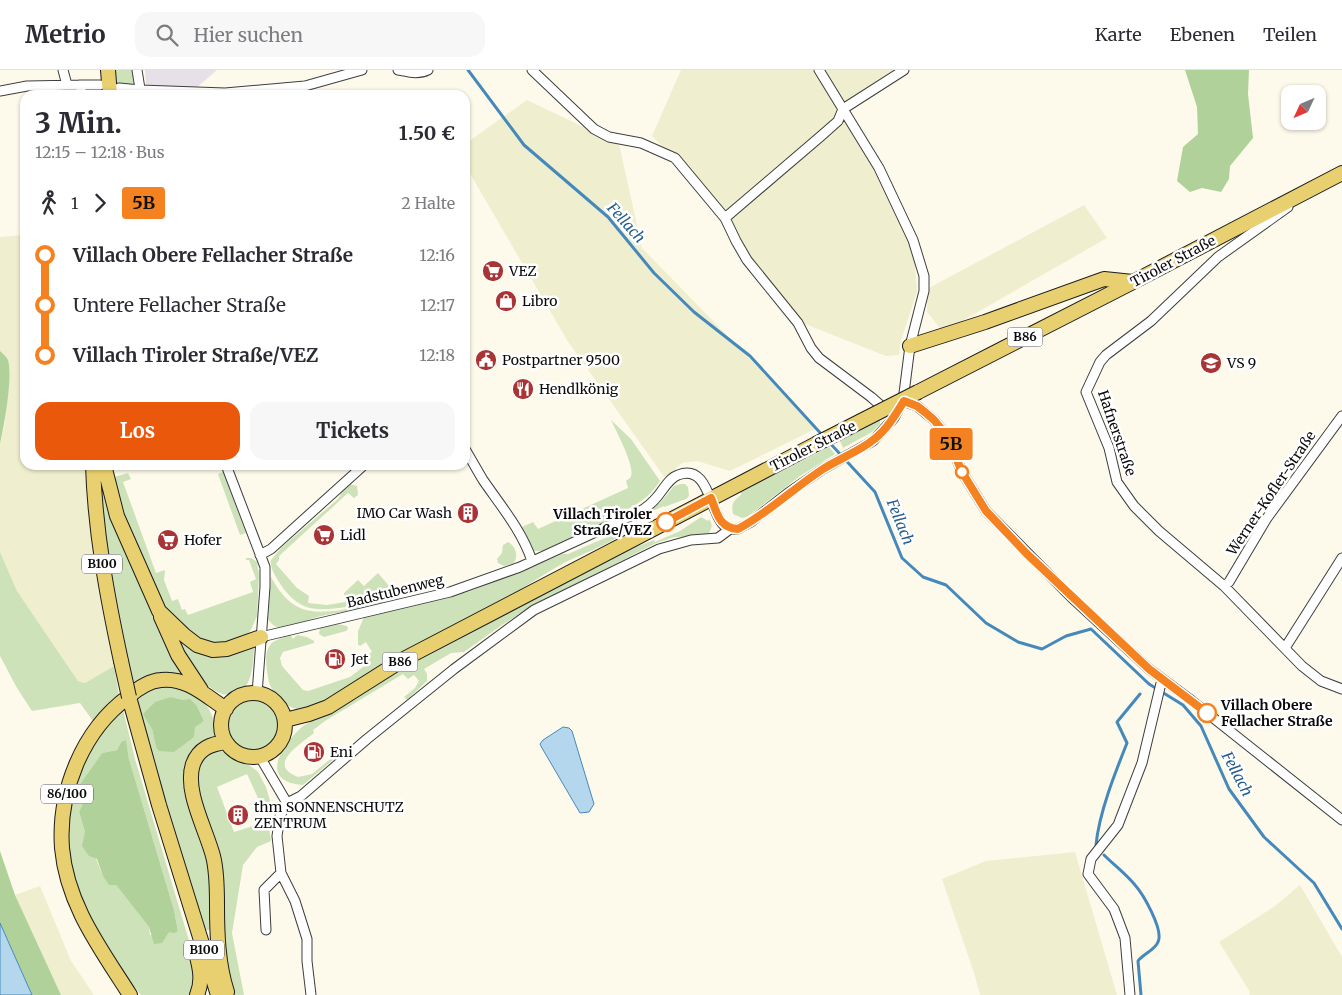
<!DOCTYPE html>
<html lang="de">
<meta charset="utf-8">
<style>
body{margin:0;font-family:Merriweather,serif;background:#f7f7f7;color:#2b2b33;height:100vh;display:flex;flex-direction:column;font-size:19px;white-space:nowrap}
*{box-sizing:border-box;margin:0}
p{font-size:16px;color:#7c7c81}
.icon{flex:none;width:28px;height:28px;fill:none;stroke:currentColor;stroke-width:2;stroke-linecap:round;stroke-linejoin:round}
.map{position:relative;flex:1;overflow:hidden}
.panel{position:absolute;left:20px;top:20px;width:450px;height:380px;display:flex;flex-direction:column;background:#fff;border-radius:15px;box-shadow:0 1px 4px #0004}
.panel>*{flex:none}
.badge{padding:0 10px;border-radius:4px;font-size:18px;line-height:32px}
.needle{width:32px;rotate:226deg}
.buttons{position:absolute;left:1281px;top:15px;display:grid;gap:10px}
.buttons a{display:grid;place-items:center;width:45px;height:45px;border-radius:10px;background:#fff;box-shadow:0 1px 4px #0004;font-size:25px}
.map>.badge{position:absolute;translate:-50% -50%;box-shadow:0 0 0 2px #fff}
.legs{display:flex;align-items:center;gap:8px;height:55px;padding:0 15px;font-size:16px}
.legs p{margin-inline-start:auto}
.overview{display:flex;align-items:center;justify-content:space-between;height:85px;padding:0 15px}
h1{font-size:28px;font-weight:700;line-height:38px}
.action{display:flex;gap:10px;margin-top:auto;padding:10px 15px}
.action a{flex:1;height:58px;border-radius:15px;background:#ea580c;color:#fff;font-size:20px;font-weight:700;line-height:58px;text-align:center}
.action a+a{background:#f7f7f7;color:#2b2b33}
ul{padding:0 15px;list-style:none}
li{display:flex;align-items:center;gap:18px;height:50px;font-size:19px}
li i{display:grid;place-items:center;width:8px;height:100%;margin:0 6px;background:currentColor}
li i::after{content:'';width:12px;height:12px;margin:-6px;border:4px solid;border-radius:50%;background:#fff}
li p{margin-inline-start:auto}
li:first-child i{background:linear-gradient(#0000 50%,currentColor 0)}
li:last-child i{background:linear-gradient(currentColor 50%,#0000 0)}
header{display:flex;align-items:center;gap:30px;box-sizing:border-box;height:70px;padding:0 25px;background:#fff;border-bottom:1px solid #e1e1e2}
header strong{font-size:24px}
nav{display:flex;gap:28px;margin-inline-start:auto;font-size:18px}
.search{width:350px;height:45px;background:#f7f7f7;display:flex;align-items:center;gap:12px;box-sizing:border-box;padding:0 18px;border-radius:15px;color:#7c7c81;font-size:19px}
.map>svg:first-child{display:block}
.industrial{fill:#e8e0e9}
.farmland{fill:#efeece}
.green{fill:#cde2b9;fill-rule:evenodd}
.forest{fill:#b1d19a}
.water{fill:#b5d7ee;stroke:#4589bc}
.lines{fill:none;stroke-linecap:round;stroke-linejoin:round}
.stream{stroke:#4589bc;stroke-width:3}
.street-casing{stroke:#3e3e3e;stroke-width:11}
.primary-casing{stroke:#1c1c1c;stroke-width:16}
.street{stroke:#fff;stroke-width:9}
.primary{stroke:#e8cf6f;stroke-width:14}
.primary-bridge-casing{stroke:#1c1c1c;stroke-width:16;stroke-linecap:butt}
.primary-bridge{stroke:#e8cf6f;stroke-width:14}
.line-1-casing{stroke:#fff;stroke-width:11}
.line-1{stroke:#f58220;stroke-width:8}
.stop-1-dot{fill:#fff;stroke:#f58220;stroke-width:2.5}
.labels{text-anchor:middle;stroke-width:5;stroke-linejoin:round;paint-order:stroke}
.shield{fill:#fff;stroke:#545454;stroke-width:1}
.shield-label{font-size:12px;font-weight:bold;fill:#0b0b0b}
.street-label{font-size:14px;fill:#0b0b0b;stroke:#fff}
.poi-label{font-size:14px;fill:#0b0b0b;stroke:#fff;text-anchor:start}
.stop-label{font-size:14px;font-weight:bold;fill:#0b0b0b;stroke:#fff;text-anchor:end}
.water-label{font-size:15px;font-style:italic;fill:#245b8d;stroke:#fff}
</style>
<header>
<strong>Metrio</strong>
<div class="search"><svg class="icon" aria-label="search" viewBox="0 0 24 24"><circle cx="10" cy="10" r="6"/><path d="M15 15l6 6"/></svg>Hier suchen</div>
<nav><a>Karte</a><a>Ebenen</a><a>Teilen</a></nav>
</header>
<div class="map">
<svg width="1342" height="925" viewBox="0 0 1342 925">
<rect width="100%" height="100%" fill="#fdfaeb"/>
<path class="industrial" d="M 145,0 L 217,0 L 195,19 L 146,15 Z"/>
<path class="farmland" d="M 681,0 L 895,0 L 843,39 L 913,170 L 917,222 L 901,270 L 899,285 L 886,286 L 805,254 L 747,187 L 725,141 L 652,66 Z
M 527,30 L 619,74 L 642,178 L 817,358 L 730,401 L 697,391 L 682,393 L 665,408 L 567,270 L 465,95 L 465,74 Z
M 1084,135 L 1107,168 L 955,255 L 940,258 L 927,242 L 927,219 Z
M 25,165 L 25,395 L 88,395 L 97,495 L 114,596 L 85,613 L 78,611 L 17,521 L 0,482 L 0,374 L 5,352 L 7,288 L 0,281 L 0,167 Z
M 1075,782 L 1117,925 L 980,925 L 975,906 L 942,809 L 986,791 Z
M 1300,815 L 1342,887 L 1342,925 L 1249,925 L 1250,922 L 1219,872 L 1275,836 Z
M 40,816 L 71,891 L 94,925 L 61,925 L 15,825 Z"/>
<path class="green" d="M 105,0 L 135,0 L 137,16 L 108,15 Z
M 611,350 L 631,369 L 660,411 C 651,425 640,433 624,441 L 626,444 L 542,481 L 533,481 L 530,479 L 521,460 L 522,457 L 533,452 L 538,459 L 628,418 L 626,411 C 628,409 630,409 631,406 C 635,396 616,361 611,350 Z
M 880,350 L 880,354 L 872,362 L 843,378 L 840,371 Z
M 829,377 L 835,384 L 800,406 L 747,447 L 742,448 L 733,444 C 731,434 733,431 741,425 L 741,422 Z
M 223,402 L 246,463 L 240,465 L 218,404 Z
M 128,403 L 131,409 L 123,412 L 156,503 L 165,500 L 164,510 L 172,531 L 178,529 L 182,540 L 185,539 L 188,545 L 253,522 L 250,512 L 256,509 L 249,490 L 246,490 L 246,488 L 251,488 L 257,492 L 259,504 L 257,546 L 251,560 L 247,565 L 226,576 L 196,570 L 167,541 L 159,528 L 129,465 L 111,408 Z
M 350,414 L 357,416 L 358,425 L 354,428 L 348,423 L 279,486 L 279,490 L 276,494 L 297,518 L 309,526 L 308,533 L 327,535 L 345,532 L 344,523 L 358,510 L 364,516 L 378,503 L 390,517 L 395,517 L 398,519 L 397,523 L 393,527 C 370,532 325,545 304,536 C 295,532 286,523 281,515 C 276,507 270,499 271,490 L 282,477 L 338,429 L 342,422 Z
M 681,414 L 685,414 L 688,417 L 689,426 L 686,429 L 664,437 L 664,436 L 644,445 L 661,432 L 674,416 Z
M 100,416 L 104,416 L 189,608 L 134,614 L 118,553 L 103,454 Z
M 701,447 L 708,451 L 709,449 C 713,455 712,457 709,463 L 697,466 L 674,467 L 654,474 L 545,530 L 536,533 L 499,557 L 464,582 L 451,583 L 424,599 L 427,604 L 427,611 L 407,630 L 404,627 L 415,618 L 419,611 L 414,605 L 408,609 L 403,604 L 325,651 L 313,660 L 314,663 C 302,673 265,695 298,707 L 312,704 L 345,677 L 346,678 L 345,680 L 303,715 C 257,712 282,674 303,656 L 400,598 L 633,478 L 654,470 L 655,472 L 680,461 Z
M 635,455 C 615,473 585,482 562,494 C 536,508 513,526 487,540 C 452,559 415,575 380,596 C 357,609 336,632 309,638 C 290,643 274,629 269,612 C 267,601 262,580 273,572 C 278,569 285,567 290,564 L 293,569 L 297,565 L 307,567 L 314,571 L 314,573 L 283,582 L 280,588 L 282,596 L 303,620 L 308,621 L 350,607 L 367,594 L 365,586 L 372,582 L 366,572 L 360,576 L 358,574 L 358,561 L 364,547 L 471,521 L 562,484 L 568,484 Z
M 508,472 C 516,476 519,487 513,494 L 504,496 L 498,493 L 497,489 L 502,483 L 503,475 Z
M 0,482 L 17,521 L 78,611 L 85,613 L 114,596 L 119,625 L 93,651 L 80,633 L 32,641 L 17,618 L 0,586 Z
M 271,507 C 278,520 287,532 300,538 C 322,548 364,535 386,531 C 368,541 336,541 314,548 C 304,552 292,559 280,558 C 275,557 270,553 268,549 Z
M 337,554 L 347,556 L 348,559 L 346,561 L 324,567 L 319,564 L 320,558 Z
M 168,555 L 194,578 L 255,572 C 253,584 254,599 249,610 C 247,616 242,621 236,623 C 206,635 179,575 168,555 Z
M 160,617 C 199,619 211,630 218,668 L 190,690 L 212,805 L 211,858 L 209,860 L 204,860 L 158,710 L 137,627 ZM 171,627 L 183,630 L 197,636 L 204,651 L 156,676 L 152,659 Z
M228 656a25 25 0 1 1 50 0a25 25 0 1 1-50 0Z
M 123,640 L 135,689 L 190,874 L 196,901 L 192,925 L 141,925 C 110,889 79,839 71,792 C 61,737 82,677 123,640 ZM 126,671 L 129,689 L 174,840 L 178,860 L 150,865 L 149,857 L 116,815 L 103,806 L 85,762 L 79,742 L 83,733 L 76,727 L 80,714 L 102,683 L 117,680 L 121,672 Z
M 216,680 L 226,682 L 248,694 L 258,702 L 266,717 L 273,741 L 266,742 L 263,739 L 247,704 L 217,717 L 234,762 L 268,751 L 271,771 L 257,777 L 243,795 L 232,863 L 244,925 L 231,925 L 194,709 L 199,690 Z"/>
<path class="forest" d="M 1185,0 L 1249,0 L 1248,24 L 1253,68 L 1230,96 L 1229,109 L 1221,122 L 1202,118 L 1190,122 L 1177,111 L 1183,77 L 1198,64 L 1197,37 Z
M 0,281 C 3,284 6,286 8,290 C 13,307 4,356 0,374 Z
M 171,627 L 183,630 L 190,629 L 197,636 L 204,651 L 195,657 L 194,667 L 174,682 L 159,681 L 156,677 L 152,659 L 143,644 L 155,632 Z
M 126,670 L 129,689 L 174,840 L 178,861 L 174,863 L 169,862 L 162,873 L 154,874 L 149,857 L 116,815 L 109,815 L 103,806 L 97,789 L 89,786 L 82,776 L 85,762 L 79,742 L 83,733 L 76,727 L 80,714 L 102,683 L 117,680 L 121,672 Z
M 0,781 L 15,825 L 61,925 L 32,925 L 0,853 Z"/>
<path class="water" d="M 563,657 L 569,658 L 572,661 L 594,734 L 589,742 L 580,743 L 542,678 L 540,674 L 543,670 Z
M 0,853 L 32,925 L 0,925 Z"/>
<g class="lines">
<path class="stream" d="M 468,0 L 524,75 L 608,147 L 654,203 L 694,242 L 750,286 L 824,367
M 828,371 L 875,422 L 902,488 L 923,507 L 946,515 L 986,553 L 1018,572 L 1042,579 L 1066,566 L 1091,559 L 1149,614 L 1183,635 L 1201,656 L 1229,719 L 1264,767 L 1314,813 L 1342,859
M 1096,775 C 1099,743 1115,703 1127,673 L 1117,652 L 1140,624
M 1104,785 C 1114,795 1126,804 1135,815 C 1143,824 1164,860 1158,872 C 1155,880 1143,884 1138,891 L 1141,925"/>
<g class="street-casing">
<path id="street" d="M 63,0 L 67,15
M 137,0 L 141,25
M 398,0 C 409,2 418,5 428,0
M 532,0 L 594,59 L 609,67 L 641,73 L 675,88 L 725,148 L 736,171 L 747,190 L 798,253 L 811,278 L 819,288 L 871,327 L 887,341
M 119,18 L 140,20 L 225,23 L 305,16 L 362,0
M 0,21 L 27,16 L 80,15
M 82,25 L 80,15 L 100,15
M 843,39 L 904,0
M 1288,137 L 1218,187 L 1151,251 L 1106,285 L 1100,292 L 1086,322 L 1109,378 L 1117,412 L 1134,436 L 1159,461 L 1224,516 L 1302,596 L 1321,611 L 1342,619
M 725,148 L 821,66 L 838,51 L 843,39
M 903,331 L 917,336 L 934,350 L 947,366 L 962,402 L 986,441 L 1072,528 L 1149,599 L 1192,631 L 1342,750
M 465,379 C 471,389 477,400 483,410 C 501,436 522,461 532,491
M 226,395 L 265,497 L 265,517 L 257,624
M 260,485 L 271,479 L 364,395
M 1224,516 L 1229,512 L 1267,448 L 1342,346
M 261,567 L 450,522 L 520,497 L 639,442 C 646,438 652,433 657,427 C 663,420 669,408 678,405 C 710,392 710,447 726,457 C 730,459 734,459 738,459 L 751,452 L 788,423 L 823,399 L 873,371 L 894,348 L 903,331 L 910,276 L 924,221 L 924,206 L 913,170 L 879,98 L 819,0
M 1285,578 L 1342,488
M 260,687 L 287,733 L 301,726 L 367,669 L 454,599 L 534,540 L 659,479 L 691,470 L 718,468 L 730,459
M 287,733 L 280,746 L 277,766 L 281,803 L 295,831 L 307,869 L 307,891 L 311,925
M 266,860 L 264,820 L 281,803
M 1130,925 L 1125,868 L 1114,839 L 1088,804 L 1091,789 L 1118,755 L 1142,693 L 1162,609"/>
</g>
<g class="primary-casing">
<path id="primary" d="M 108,0 L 110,25
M 910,276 L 985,252 L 1104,209 L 1133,212
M 918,322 L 1133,212 L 1342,103
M 93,395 C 95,461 107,526 121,591
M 104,395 L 117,446 L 159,541 L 184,565 L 197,575 L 213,580 L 227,579 L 261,567
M 161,547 L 178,585 L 201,620
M221 655a32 32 0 1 1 64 0a32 32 0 1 1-64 0Z
M 129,627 L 159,735 L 218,925
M 285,650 L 309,644 L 328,637 L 404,589 L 816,374
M 226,672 C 211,674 199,678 193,694 C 184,721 206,759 213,786 C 217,801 217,819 217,835 C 217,864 218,894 227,922
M 196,883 C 200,898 203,911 197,925
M 130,925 C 101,879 67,835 62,778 C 58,722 82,661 128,627 C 137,619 149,611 161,610 C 187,607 206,626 226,639"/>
</g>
<use href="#street" class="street"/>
<use href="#primary" class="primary"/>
<g class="primary-bridge-casing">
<path id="primary-bridge" d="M 816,374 L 918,322
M 121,591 L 129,627"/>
</g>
<use href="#primary-bridge" class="primary-bridge"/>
</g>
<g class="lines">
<g class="line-1-casing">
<path id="line-1" d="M 666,452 L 711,428 C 717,443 719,458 738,459 C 768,443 794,418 823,399 C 842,387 866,379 882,362 C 891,353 897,342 904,331 L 917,336 L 926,343 L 934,350 L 947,366 L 962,402 L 986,441 L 1027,484 L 1149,599 L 1207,643"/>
</g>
<use href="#line-1" class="line-1"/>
</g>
<defs>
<g id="supermarket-disc" transform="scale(1.125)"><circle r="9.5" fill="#a93436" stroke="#fff"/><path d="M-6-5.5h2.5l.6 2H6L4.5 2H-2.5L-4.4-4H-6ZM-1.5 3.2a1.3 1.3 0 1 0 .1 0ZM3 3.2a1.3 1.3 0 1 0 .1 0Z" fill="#fff"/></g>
<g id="shop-disc" transform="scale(1.125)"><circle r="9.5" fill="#a93436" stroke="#fff"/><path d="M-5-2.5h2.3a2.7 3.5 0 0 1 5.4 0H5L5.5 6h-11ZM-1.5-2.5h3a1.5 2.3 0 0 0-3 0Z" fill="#fff"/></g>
<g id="civic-disc" transform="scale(1.125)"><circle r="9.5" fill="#a93436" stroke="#fff"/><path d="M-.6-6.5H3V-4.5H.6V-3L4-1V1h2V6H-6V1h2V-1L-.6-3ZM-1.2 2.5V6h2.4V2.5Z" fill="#fff"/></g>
<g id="school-disc" transform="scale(1.125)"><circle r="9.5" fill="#a93436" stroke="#fff"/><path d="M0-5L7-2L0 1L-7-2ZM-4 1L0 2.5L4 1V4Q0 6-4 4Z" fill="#fff"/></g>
<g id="restaurant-disc" transform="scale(1.125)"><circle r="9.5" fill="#a93436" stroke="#fff"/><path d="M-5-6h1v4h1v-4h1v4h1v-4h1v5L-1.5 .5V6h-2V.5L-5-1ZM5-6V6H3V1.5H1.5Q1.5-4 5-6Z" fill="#fff"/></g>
<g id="building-disc" transform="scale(1.125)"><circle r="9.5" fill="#a93436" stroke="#fff"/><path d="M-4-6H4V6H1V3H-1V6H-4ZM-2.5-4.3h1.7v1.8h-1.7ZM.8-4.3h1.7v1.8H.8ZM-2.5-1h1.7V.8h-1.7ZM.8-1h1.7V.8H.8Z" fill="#fff"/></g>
<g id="fuel-disc" transform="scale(1.125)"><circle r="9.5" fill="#a93436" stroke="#fff"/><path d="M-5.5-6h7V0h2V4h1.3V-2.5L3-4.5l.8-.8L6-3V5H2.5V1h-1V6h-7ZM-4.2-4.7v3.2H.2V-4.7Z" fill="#fff"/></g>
</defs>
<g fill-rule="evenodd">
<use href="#supermarket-disc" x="493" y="201"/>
<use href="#shop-disc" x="506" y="231"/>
<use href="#civic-disc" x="486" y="290"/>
<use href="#school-disc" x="1211" y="293"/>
<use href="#restaurant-disc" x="523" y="319"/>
<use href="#building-disc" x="468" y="443"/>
<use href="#supermarket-disc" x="324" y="465"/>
<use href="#supermarket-disc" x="168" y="470"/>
<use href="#fuel-disc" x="335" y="589"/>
<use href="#fuel-disc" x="314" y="682"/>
<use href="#building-disc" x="238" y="745"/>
</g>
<g class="stop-1-dot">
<circle cx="962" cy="402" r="6"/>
<circle cx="666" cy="452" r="9"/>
<circle cx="1207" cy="643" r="9"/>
</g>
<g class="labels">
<g class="shield">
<rect x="1007.5" y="257.5" width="35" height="19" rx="4"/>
<rect x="82" y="484.5" width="40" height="19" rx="4"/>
<rect x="382.5" y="582.5" width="35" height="19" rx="4"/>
<rect x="41" y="714.5" width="52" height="19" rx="4"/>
<rect x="184" y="870.5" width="40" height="19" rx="4"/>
</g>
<g class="shield-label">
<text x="1025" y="271">B86</text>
<text x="102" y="498">B100</text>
<text x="400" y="596">B86</text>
<text x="67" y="728">86/100</text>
<text x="204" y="884">B100</text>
</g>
<g class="street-label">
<text transform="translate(1173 191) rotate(-28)" y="5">Tiroler Straße</text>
<text transform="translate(1117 363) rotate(71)" y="5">Hafnerstraße</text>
<text transform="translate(813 376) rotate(-27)" y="5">Tiroler Straße</text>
<text transform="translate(1271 423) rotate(-56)" y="5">Werner-Kofler-Straße</text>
<text transform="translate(395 521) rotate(-14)" y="5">Badstubenweg</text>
</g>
<g class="poi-label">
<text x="509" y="206">VEZ</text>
<text x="522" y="236">Libro</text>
<text x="502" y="295">Postpartner 9500</text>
<text x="1227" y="298">VS 9</text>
<text x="539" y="324">Hendlkönig</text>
<text x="452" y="448" text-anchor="end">IMO Car Wash</text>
<text x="340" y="470">Lidl</text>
<text x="184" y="475">Hofer</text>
<text x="351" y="594">Jet</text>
<text x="330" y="687">Eni</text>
<text x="254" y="742">thm SONNENSCHUTZ<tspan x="254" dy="16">ZENTRUM</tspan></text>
</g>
<g class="stop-label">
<text x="652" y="449">Villach Tiroler<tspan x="652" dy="16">Straße/VEZ</tspan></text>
<text x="1221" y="640" text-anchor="start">Villach Obere<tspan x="1221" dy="16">Fellacher Straße</tspan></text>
</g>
<g class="water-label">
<text transform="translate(626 153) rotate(48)" y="5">Fellach</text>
<text transform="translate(900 452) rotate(68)" y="5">Fellach</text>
<text transform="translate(1237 704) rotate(62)" y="5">Fellach</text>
</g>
</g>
</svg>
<div class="buttons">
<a><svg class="needle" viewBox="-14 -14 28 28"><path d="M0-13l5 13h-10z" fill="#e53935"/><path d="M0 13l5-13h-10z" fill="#7c7c81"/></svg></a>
</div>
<b class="badge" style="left:951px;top:374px;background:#f58220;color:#111">5B</b>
<section class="panel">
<div class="overview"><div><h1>3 Min.</h1><p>12:15 – 12:18 · Bus</p></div><b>1.50 €</b></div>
<div class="legs"><svg class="icon" aria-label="walk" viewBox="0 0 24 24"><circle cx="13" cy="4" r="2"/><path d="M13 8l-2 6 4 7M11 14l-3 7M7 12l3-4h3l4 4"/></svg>1<svg class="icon" aria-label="forward" viewBox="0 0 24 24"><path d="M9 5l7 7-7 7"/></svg><b class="badge" style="background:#f58220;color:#111">5B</b><p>2 Halte</p></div>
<ul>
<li><i style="color:#f58220"></i><b>Villach Obere Fellacher Straße</b><p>12:16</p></li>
<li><i style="color:#f58220"></i><span>Untere Fellacher Straße</span><p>12:17</p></li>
<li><i style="color:#f58220"></i><b>Villach Tiroler Straße/VEZ</b><p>12:18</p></li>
</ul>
<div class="action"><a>Los</a><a>Tickets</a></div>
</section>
</div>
